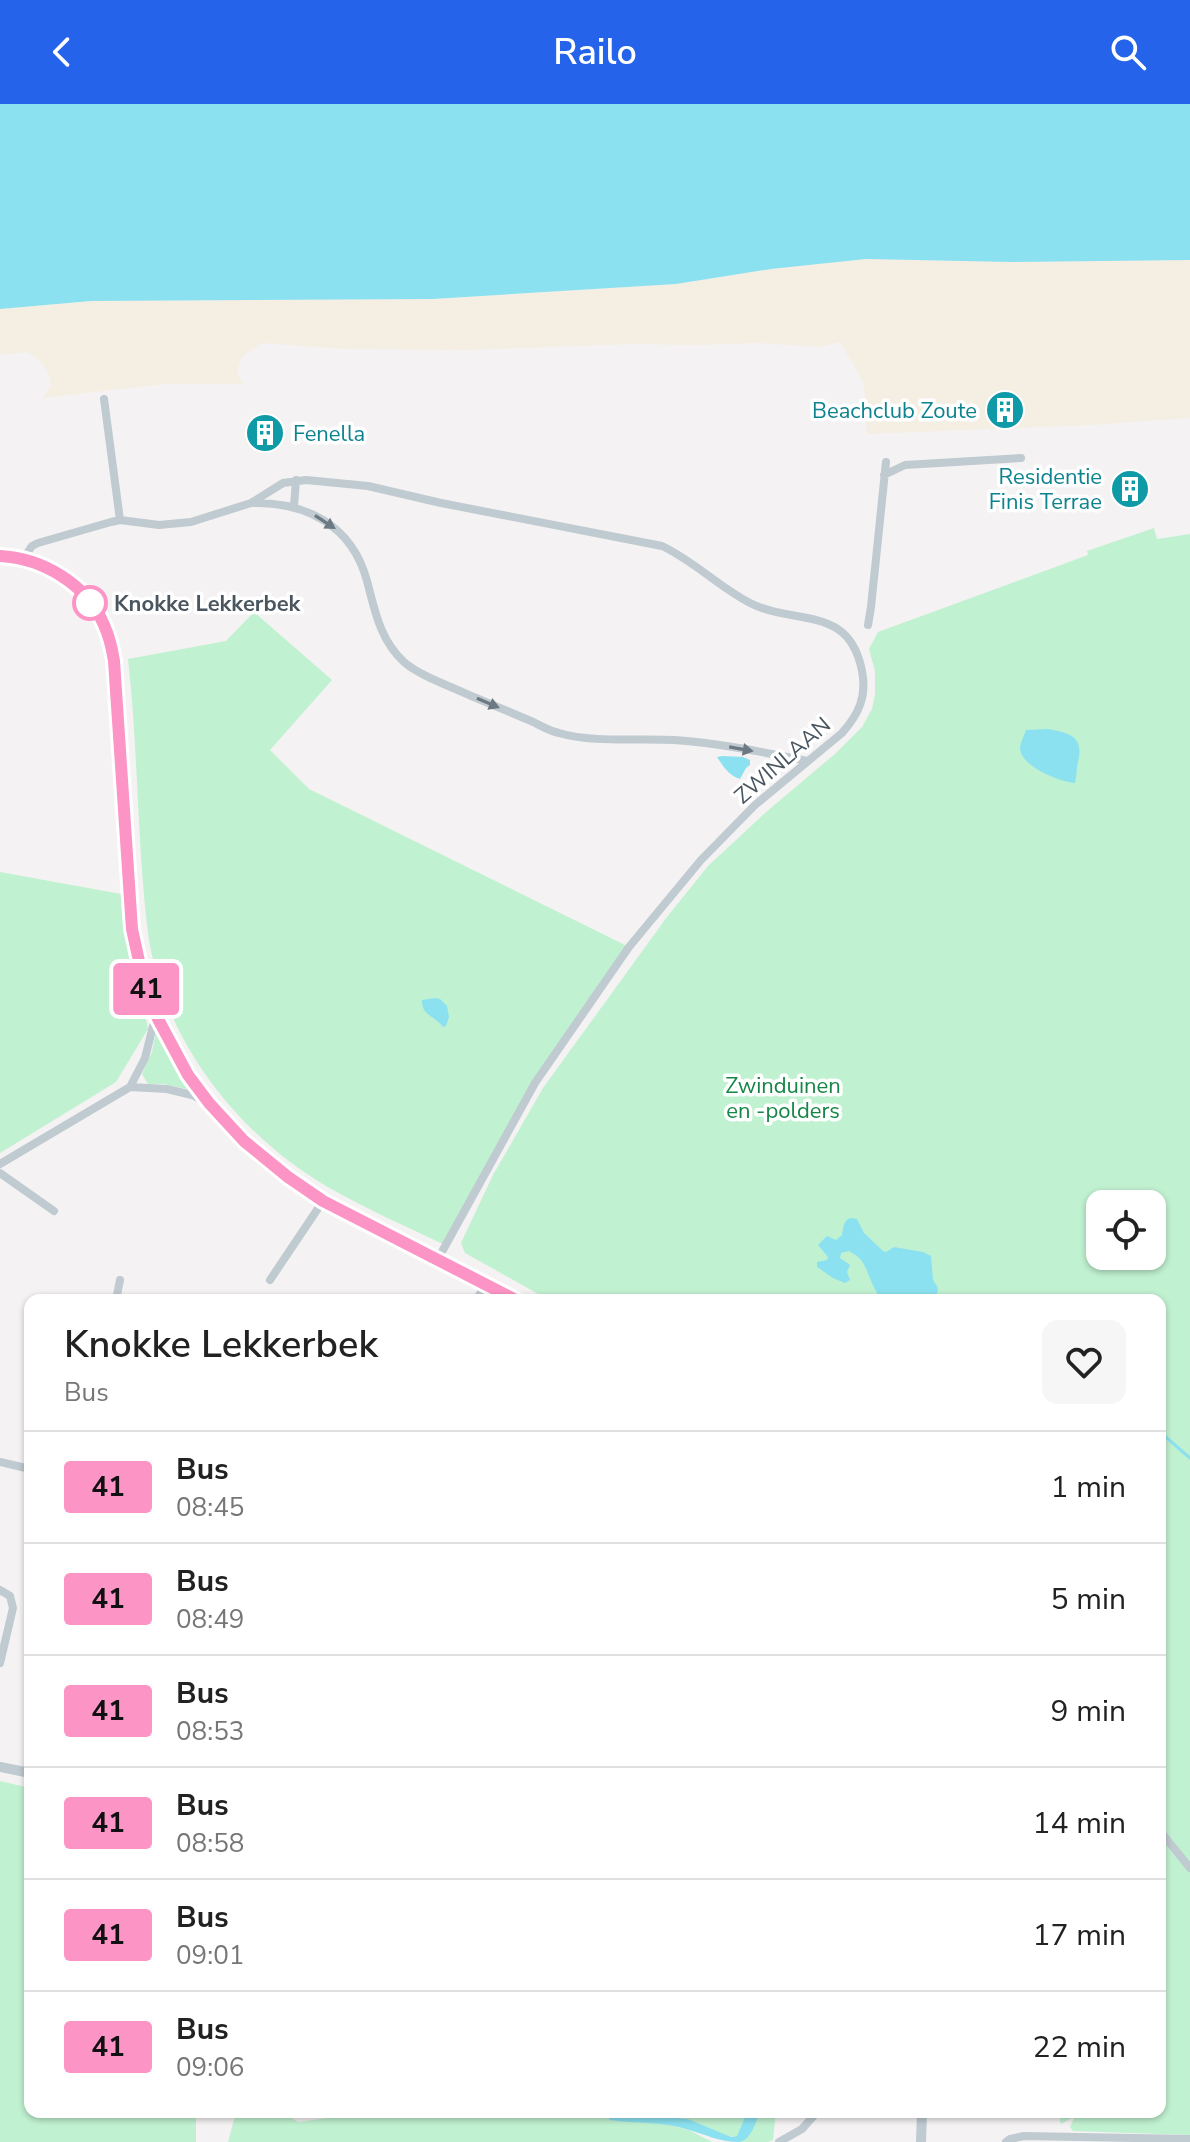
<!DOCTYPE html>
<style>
body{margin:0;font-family:"Nunito Sans",sans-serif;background:#f6f6f6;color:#222;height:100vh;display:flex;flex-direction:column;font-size:30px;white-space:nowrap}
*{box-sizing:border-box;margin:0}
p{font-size:26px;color:#767676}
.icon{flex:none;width:44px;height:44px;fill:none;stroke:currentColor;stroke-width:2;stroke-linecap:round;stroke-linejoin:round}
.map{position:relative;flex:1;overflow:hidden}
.side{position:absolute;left:24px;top:1190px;width:1142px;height:824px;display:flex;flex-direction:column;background:#fff;border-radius:16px;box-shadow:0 2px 6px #0004}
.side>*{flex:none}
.badge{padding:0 16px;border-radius:6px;font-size:28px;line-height:52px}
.controls{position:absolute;left:1086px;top:1086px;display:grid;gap:16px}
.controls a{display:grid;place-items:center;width:80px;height:80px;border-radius:16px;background:#fff;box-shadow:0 2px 6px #0004;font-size:40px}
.map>.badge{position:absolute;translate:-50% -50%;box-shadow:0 0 0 4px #fff}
.round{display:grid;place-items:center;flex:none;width:84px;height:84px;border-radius:16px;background:#f6f6f6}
.head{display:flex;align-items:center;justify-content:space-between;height:136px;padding:0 40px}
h1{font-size:38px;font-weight:600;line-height:60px}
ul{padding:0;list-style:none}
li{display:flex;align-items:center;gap:24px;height:112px;padding:0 40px;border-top:2px solid #e0e0e0}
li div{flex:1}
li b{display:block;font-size:30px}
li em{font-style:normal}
li .badge{min-width:88px;font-weight:700;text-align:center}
header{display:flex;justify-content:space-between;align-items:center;height:104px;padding:0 40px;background:#2563eb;color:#fff;font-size:36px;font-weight:600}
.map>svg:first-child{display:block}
.green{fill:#c0f1d0;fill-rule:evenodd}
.sand{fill:#f5eee3}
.water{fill:#8ce1f0}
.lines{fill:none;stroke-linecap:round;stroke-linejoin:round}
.stream{stroke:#8ce1f0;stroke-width:3}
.minor{stroke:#bfcad1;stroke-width:8}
.tertiary{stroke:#bfcad1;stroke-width:10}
.oneway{fill:#6c7982}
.line-casing{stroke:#fff;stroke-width:18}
.line{stroke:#fc95c5;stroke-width:12}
.stop-dot{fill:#fff;stroke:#fc95c5;stroke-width:4}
.labels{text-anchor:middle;stroke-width:7;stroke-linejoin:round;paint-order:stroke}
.culture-label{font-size:22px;fill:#0d838f;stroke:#fff;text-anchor:end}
.stop-label{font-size:22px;font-weight:bold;fill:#495660;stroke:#fff;text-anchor:start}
.street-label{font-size:22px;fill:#495660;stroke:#fff}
.park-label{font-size:22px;fill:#158646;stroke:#fff}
</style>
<header><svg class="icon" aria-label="back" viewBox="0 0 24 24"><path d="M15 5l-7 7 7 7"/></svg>Railo<svg class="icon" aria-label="search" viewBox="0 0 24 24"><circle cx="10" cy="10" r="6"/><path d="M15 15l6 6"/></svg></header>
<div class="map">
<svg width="1190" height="2038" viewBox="0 0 1190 2038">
<rect width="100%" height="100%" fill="#f4f2f2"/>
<path class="green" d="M 1154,424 L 1157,435 L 1190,430 L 1190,2031 L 1073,2027 L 1070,2023 L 1075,2012 L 1061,2020 L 1058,2008 L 1160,2008 L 1160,1196 L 549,1196 L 465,1149 L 461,1139 L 493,1071 L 543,984 L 667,813 L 708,762 L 765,709 L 836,649 L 862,623 L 872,605 L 875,590 L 875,567 L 869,545 L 878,528 L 1088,451 L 1087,447 ZM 1100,1100 L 1152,1100 L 1152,1152 L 1100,1152 Z
M 254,508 L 332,576 L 270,646 L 309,685 L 629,843 L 535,979 L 445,1141 C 405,1122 364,1104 326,1082 C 233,1027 159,929 147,821 C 137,733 138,643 128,555 L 226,537 Z
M 0,768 L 121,790 L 148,925 L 116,978 L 0,1049 Z
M 156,927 L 160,929 L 193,985 L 191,986 L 164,980 L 148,980 L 142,970 L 152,948 Z
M 0,1677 L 30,1684 L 30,2008 L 196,2008 L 196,2038 L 0,2038 Z
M 236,2008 L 283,2008 L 298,2018 L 371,2008 L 603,2008 L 610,2016 L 658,2018 L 689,2026 L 712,2038 L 228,2038 Z
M 643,2008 L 747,2008 L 737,2032 L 730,2033 L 688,2015 L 650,2011 Z
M 761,2008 L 776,2008 L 773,2036 L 768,2038 L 740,2038 C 755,2029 753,2019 761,2008 Z"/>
<path class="sand" d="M 866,155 L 1010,158 L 1190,156 L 1190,314 L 1092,321 L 867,330 L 864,279 L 840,238 L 819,243 L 757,239 L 698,241 L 632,240 L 465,246 L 347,245 L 261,239 L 242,253 L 237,268 L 243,280 L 165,280 L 43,294 L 51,281 C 49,265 42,257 28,248 L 0,251 L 0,205 L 91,197 L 433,195 L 676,180 L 771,165 Z"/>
<path class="water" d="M 0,0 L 1190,0 L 1190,156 L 1010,158 L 866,155 L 771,165 L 676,180 L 433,195 L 91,197 L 0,205 Z
M 1048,625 C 1071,629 1084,633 1078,658 C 1076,665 1077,672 1075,679 C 1060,678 1022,663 1020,645 C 1020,639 1024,632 1026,626 Z
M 723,652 L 743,653 L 750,656 L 750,661 L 746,664 L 740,675 C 729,672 723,662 717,653 Z
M 435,894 L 440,895 L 447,902 L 449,913 L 446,922 L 443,923 C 435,912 421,911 422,896 Z
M 850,1114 L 857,1115 L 864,1129 L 883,1147 L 886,1148 L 894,1143 L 923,1148 L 931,1152 L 933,1176 L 938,1184 L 936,1196 L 883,1196 C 872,1187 868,1163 860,1155 C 857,1151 853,1150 849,1147 L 841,1149 L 840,1154 L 850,1161 L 847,1168 L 850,1176 L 845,1179 L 833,1174 L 817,1163 L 817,1158 L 827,1156 L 828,1153 L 818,1141 L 827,1132 L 836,1136 L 842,1131 C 843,1125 843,1117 850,1114 Z
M 603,2008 L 610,2008 L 614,2011 L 643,2008 L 650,2011 L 688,2015 L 731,2033 L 737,2032 L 747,2008 L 761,2008 C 755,2017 753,2034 740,2038 C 718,2038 705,2030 686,2025 C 661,2017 635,2020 610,2016 Z"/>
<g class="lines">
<path class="stream" d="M 1160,1328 L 1190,1354"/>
<path class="minor" d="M 104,295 L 120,416
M 884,371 L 905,361 L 1021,354
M 252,399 C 306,398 352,421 367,477 C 375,507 380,536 404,558 C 420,572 450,582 469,591 C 490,600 510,608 531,617 C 540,621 549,627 559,629 C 592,639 639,634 674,636 C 718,639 763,648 807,657
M 294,402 L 296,376
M 23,455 L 32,442 L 38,439 L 111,418 L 120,416 L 159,421 L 191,418 L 251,399 L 283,379 L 306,376 L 368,382 L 441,399 L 662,442 C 694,457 719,483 750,499 C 795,522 849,500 862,567 C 867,592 859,610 842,629 L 755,701 L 701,756 L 629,843 L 535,979 L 438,1155
M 868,521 L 871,503 L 886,358
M 130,983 L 145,954 L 153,922 L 158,915
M 0,1060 L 130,983 L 167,985 L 192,991 L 208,999
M 0,1069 L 54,1107
M 270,1176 L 323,1097
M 116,1196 L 120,1176
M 476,1196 L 486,1180
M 0,1358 L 30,1365
M 0,1486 L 10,1492 L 13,1504 L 0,1559
M 1160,1727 L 1190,1764
M 779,2038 L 802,2025 L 817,2008
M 1006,2038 L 1010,2035 L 1024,2032 L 1190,2035"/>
<path class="tertiary" d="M 0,452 C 43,454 80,478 102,515 C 109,527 111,543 114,557 L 132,825 L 144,880 L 158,915 L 188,971 L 209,999 L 244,1037 L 288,1073 L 323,1097 L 516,1196
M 0,1663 L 30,1669
M 921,2038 L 922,2008"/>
</g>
<defs><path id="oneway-solid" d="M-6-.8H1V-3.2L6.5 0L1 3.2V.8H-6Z" transform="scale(2)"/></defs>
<g class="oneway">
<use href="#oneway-solid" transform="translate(325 418) rotate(33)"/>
<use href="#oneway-solid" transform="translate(488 599) rotate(23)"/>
<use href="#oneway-solid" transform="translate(741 645) rotate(10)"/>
</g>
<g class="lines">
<g class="line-casing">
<path id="line" d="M 0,452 C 42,454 87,480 104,521 C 109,532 112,544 114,557 L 132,825 L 144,880 L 158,915 L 188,971 L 209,999 L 244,1037 L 288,1073 L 323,1097 L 516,1196"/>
</g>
<use href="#line" class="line"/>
</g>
<defs>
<g id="building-disc" transform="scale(2)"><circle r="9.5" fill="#0f9aa8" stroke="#fff"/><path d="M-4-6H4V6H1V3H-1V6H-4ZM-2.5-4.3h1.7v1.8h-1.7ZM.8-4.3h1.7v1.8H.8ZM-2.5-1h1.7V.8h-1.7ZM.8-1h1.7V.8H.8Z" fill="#fff"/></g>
</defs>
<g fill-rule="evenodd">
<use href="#building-disc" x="1005" y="306"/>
<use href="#building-disc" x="265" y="329"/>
<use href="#building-disc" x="1130" y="385"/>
</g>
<circle class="stop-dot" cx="90" cy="499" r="16"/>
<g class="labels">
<g class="culture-label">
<text x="977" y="314">Beachclub Zoute</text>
<text x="293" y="337" text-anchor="start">Fenella</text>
<text x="1102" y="380">Residentie<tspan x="1102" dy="25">Finis Terrae</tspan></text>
</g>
<g class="stop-label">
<text x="114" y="507">Knokke Lekkerbek</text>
</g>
<g class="street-label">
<text transform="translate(782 656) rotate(-41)" y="8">ZWINLAAN</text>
</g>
<g class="park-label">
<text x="783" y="989">Zwinduinen<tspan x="783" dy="25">en -polders</tspan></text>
</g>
</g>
</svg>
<div class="controls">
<a><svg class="icon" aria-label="locate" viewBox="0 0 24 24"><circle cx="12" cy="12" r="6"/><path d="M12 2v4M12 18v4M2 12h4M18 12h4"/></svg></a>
</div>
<b class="badge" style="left:146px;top:885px;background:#fc95c5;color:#111">41</b>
<section class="side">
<div class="head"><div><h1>Knokke Lekkerbek</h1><p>Bus</p></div><a class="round"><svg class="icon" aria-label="heart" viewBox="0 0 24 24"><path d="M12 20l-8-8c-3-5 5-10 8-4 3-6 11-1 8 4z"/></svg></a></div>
<ul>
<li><span class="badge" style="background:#fc95c5;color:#111">41</span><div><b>Bus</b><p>08:45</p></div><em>1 min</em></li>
<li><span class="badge" style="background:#fc95c5;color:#111">41</span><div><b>Bus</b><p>08:49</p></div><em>5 min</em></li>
<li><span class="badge" style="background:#fc95c5;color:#111">41</span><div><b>Bus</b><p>08:53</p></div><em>9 min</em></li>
<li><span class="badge" style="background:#fc95c5;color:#111">41</span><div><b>Bus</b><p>08:58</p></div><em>14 min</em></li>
<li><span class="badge" style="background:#fc95c5;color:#111">41</span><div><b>Bus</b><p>09:01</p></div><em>17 min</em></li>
<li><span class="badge" style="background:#fc95c5;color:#111">41</span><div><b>Bus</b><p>09:06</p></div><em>22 min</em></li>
</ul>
</section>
</div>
